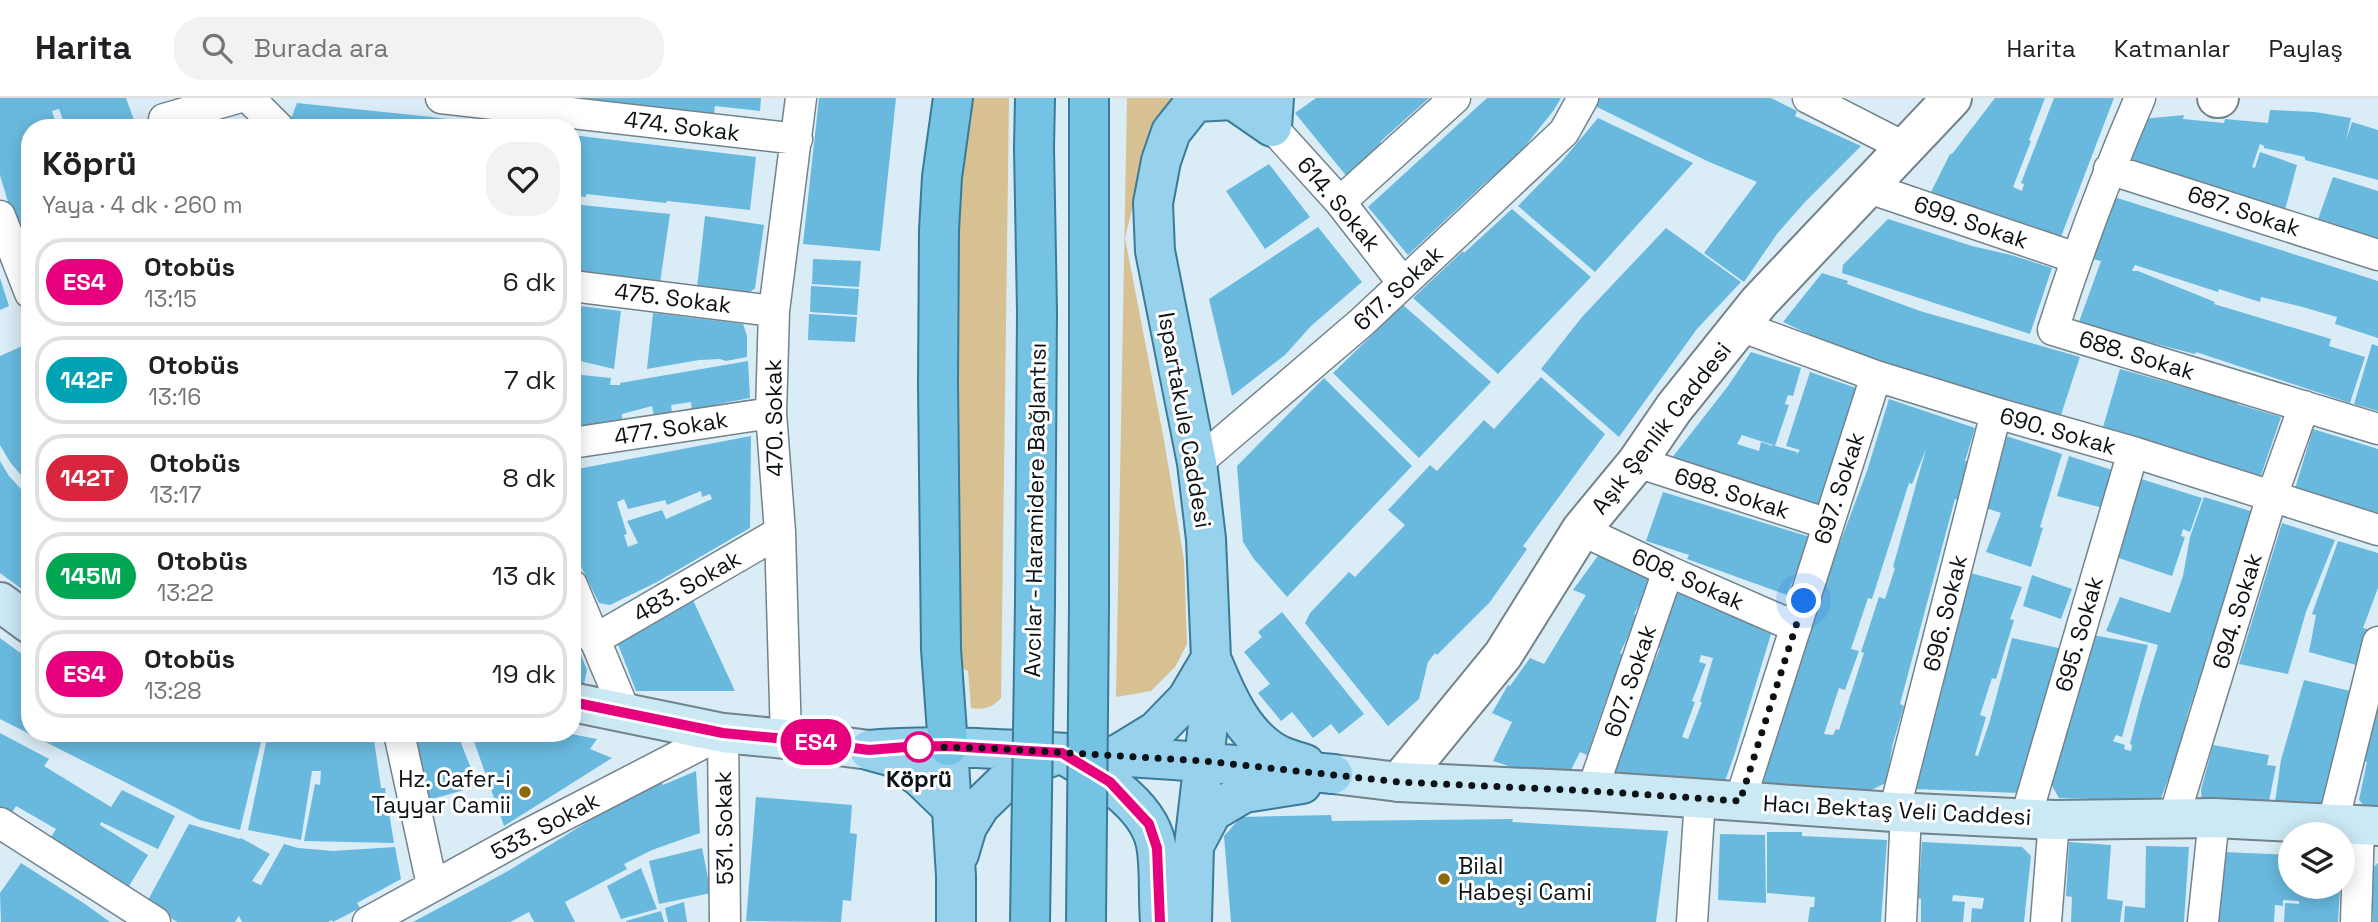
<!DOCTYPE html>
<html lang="tr">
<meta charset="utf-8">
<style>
body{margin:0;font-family:"Space Grotesk",sans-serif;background:#f2f2f2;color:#202124;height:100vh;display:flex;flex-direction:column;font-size:26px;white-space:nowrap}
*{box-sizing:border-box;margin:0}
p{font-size:23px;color:#757577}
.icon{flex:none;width:38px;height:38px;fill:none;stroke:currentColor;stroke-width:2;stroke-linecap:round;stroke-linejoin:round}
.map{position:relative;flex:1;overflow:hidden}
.panel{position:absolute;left:21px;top:21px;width:560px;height:623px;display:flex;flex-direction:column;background:#fff;border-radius:28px;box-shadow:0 4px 18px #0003}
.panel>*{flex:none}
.badge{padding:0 14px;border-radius:23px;font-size:24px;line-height:46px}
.buttons{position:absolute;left:2278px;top:724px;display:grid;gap:14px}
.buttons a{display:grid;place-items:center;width:77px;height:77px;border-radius:50%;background:#fff;box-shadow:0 4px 18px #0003;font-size:35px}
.you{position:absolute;width:35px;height:35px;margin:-18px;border:5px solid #fff;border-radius:50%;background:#1a73e8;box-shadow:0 0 0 10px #1a73e833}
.map>.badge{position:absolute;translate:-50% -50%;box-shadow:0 0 0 4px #fff}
.round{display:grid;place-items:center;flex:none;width:74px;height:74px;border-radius:28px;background:#f2f2f2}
.headline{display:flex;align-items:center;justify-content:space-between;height:119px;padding:0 21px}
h1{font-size:33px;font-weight:700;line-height:52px}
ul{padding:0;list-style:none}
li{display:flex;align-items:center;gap:21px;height:88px;margin:0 14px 10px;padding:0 7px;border:4px solid #e0e0e0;border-radius:28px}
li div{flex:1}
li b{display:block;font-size:26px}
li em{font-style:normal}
li .badge{min-width:77px;font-weight:700;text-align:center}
header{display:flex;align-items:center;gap:42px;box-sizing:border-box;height:98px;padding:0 35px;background:#fff;border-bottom:2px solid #e0e0e0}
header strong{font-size:33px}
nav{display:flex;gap:38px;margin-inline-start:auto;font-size:24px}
.search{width:490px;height:63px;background:#f2f2f2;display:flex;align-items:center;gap:18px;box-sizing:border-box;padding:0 24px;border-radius:28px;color:#757577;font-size:26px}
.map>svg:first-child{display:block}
.green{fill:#d7c091}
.building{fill:#69b9df;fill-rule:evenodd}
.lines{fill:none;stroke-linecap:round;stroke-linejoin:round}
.minor-casing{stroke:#72838b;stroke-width:33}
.tertiary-casing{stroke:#72838b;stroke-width:42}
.secondary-casing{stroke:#72838b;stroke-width:42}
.primary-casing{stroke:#3a7b97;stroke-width:42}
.trunk-casing{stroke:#3a7b97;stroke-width:42}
.minor{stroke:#fff;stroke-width:30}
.tertiary{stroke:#fff;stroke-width:38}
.secondary{stroke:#cbe8f5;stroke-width:38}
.primary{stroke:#97d1eb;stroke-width:38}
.trunk{stroke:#74c2e4;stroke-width:38}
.trunk-bridge-casing{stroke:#3a7b97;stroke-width:42;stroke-linecap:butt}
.trunk-bridge{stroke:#74c2e4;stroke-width:38}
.line-casing{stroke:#fff;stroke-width:16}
.line{stroke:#e6007e;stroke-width:10}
.walk{stroke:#0c1215;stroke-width:7;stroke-dasharray:0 12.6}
.stop-dot{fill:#fff;stroke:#e6007e;stroke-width:3.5}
.poi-dot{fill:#8c690a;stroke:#fff;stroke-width:2.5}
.labels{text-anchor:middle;stroke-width:6;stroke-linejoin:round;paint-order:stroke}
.street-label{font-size:23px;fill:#0c1215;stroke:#fff}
.poi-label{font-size:23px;fill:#0c1215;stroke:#fff;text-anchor:end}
.stop-label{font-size:23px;font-weight:bold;fill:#0c1215;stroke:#fff}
</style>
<header>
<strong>Harita</strong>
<div class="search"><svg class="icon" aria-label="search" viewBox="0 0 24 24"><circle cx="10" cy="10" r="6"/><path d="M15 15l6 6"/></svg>Burada ara</div>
<nav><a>Harita</a><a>Katmanlar</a><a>Paylaş</a></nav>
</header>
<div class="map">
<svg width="2378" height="824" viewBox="0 0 2378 824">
<rect width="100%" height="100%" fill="#daecf6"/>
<path class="green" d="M 971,0 L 1009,0 L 1001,600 C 992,610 984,612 971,610 L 968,573 L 958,568 L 954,538 L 960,106 Z
M 1127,0 L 1173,0 L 1164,15 L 1142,70 L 1125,140 L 1164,342 L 1184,462 L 1187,546 L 1175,569 L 1151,593 L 1116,599 Z"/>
<path class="building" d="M 0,0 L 126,0 L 137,30 L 66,30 L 59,11 L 52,13 L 57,30 L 30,30 L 30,167 L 13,121 L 0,77 Z
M 568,0 L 761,0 L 760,13 L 715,8 L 714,16 L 674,14 Z
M 819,0 L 896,0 L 880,153 L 803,146 Z
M 1316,0 L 1429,0 L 1380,44 L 1387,51 L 1348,80 L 1295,15 Z
M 1487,0 L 1561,0 L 1554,12 L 1514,62 L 1484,86 L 1408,157 L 1368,109 Z
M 1599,0 L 1771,0 L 1797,13 L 1795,18 L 1861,48 L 1805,104 L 1777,136 L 1744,184 L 1704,155 L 1757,84 L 1707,63 L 1595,8 Z
M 1995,0 L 2045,0 L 2029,42 L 2031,43 L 2013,89 L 2022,93 L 2024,86 L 2021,85 L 2054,0 L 2114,0 L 2059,144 L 1928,100 L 1950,56 L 1952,56 Z
M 297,5 L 432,19 L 502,28 L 502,30 L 295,30 L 291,21 Z
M 2270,12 L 2315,14 L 2351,20 L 2346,42 L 2352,24 L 2378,32 L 2378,82 L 2305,62 L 2305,59 L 2264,50 L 2264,48 L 2260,46 L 2252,69 L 2255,70 L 2260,54 L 2297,67 L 2285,112 L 2128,65 L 2142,21 L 2184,17 L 2183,21 L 2224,25 L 2225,21 L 2268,25 Z
M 1598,20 L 1693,65 L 1595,174 L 1518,108 L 1562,63 Z
M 572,37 L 756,59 L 750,112 L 667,103 L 666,105 L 586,96 L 586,99 L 572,97 Z
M 1269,66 L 1310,119 L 1265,151 L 1226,93 Z
M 2333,79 L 2378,93 L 2378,141 L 2317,124 Z
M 2111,98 L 2378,183 L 2378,240 L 2335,226 L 2337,219 L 2299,208 L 2261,199 L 2260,204 L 2219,191 L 2218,194 L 2135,167 L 2132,173 L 2138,173 L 2215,204 L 2214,206 L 2331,241 L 2329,248 L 2365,259 L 2350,305 L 2196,254 L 2195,256 L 2121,237 L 2079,224 L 2101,163 L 2088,160 Z
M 572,106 L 670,116 L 660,185 L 572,176 Z
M 1512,111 L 1591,179 L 1498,276 L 1413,200 L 1463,153 L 1464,155 Z
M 705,118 L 764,127 L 755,190 L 748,196 L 697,190 Z
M 1888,121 L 1972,148 L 2011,157 L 2052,170 L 2030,236 L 1842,175 L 1843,167 Z
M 1318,129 L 1362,184 L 1311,228 L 1285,257 L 1232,298 L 1209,201 Z
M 1666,130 L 1741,184 L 1697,231 L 1619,339 L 1541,271 L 1582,219 Z
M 813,161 L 861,163 L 859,189 L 812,186 Z
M 1822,175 L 1848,183 L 1847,186 L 1920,213 L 2080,259 L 2059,323 L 1945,287 L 1830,246 L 1783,224 Z
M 0,180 L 9,208 L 0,212 Z
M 811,188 L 859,191 L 857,217 L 810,214 Z
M 572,207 L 621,213 L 614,271 L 572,261 Z
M 1403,207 L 1491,284 L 1419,360 L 1333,275 Z
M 653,215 L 743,226 L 747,238 L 747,259 L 726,263 L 720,261 L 699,262 L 647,271 Z
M 809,216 L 857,219 L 855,244 L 808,242 Z
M 27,246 L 30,253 L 30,388 L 10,364 L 0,347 L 0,258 Z
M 2372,246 L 2378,248 L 2378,313 L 2354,306 Z
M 1751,254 L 1801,270 L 1793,298 L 1788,297 L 1785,306 L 1789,307 L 1775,348 L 1797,354 L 1796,357 L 1800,352 L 1786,348 L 1810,274 L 1859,291 L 1820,405 L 1814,408 L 1671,361 L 1728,288 ZM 1742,337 L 1773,347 L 1773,348 L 1761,344 L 1759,353 L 1737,346 Z
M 748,263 L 750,300 L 718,306 L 692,314 L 691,304 L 671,307 L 672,315 L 654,318 L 652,308 L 622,316 L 622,322 L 572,330 L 572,271 L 582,277 L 611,280 L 610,287 L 620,287 L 620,285 Z
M 2120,271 L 2237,304 L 2237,306 L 2281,319 L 2259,383 L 2101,336 Z
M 1541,279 L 1605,336 L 1523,448 L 1527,451 L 1490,504 L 1437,557 L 1435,555 L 1428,564 L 1419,601 L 1388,628 L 1305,525 L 1310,515 L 1349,474 L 1355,479 L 1405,427 L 1388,412 L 1430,367 L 1437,373 L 1484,322 L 1494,331 Z
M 1324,280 L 1412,368 L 1287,499 L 1254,461 L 1243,444 L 1237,368 Z
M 1889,301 L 1975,330 L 1965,363 L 1970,364 L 1958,402 L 1955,401 L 1900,606 L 1904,608 L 1893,645 L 1886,685 L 1871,692 L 1763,685 L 1795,574 L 1823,490 L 1867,373 ZM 1926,351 L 1893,469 L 1895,470 L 1885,501 L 1879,499 L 1861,554 L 1864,555 L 1839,632 L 1836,631 L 1833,637 L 1824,636 L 1839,590 L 1845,592 L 1859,553 L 1851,551 L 1868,500 L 1872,501 L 1909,385 L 1912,386 Z
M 2313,331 L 2378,351 L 2378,420 L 2294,394 Z
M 2003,337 L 2062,356 L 2040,429 L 2043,430 L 2031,469 L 1986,454 L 2001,415 L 1983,409 Z
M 751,338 L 750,430 L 657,484 L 610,507 L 599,505 L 572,450 L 572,372 ZM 701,393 L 702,399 L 710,396 L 712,401 L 666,421 L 662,412 L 627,423 L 638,445 L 628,449 L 624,437 L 627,436 L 617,404 L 624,401 L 628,411 L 665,402 L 667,407 Z
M 2069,358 L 2115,373 L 2103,410 L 2057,398 Z
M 0,363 L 9,378 L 30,401 L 30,410 L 25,414 L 30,420 L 30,497 L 0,475 Z
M 2138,380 L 2202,400 L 2190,434 L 2183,431 L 2181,438 L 2185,439 L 2172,478 L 2113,458 Z
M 1663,394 L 1810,439 L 1787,497 L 1687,461 L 1689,457 L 1646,443 Z
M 2204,399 L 2254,414 L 2188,615 L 2177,658 L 2160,703 L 2059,700 L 2051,686 L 2087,536 L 2148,547 L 2122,639 L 2116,637 L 2113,643 L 2125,647 L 2124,651 L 2131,653 L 2132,647 L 2130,646 L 2141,603 L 2158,547 L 2106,533 L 2120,499 L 2170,515 L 2183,478 L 2190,439 Z
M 2282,425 L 2335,442 L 2306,514 L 2288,576 L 2239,566 Z
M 2338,443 L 2378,455 L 2378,490 L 2363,530 L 2371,532 L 2356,567 L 2309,554 L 2316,517 L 2312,516 Z
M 1600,455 L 1653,480 L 1634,516 L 1638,518 L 1620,555 L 1626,558 L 1612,598 L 1608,596 L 1587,657 L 1580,654 L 1564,686 L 1493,663 L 1512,624 L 1492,615 L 1508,587 L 1510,588 L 1530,560 L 1544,566 L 1586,497 L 1573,492 Z
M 1967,474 L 2022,489 L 2010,521 L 2014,522 L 1996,581 L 1992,580 L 1980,617 L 1986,619 L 1975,657 L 1978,658 L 1990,622 L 2012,540 L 2063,551 L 2019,695 L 1913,691 Z
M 2032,477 L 2072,491 L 2061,521 L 2023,508 Z
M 1677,492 L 1771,536 L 1735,655 L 1725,683 L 1669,679 L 1612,681 L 1647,562 L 1654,565 L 1660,550 L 1650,547 ZM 1701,557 L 1713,560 L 1700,604 L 1702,604 L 1688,641 L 1682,639 L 1695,604 L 1692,603 L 1706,566 L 1699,564 Z
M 692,500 L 735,593 L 636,593 L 616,541 Z
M 1282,514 L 1364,616 L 1339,636 L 1331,626 L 1313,640 L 1292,614 L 1281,623 L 1258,595 L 1270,586 L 1244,554 L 1262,539 L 1258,534 Z
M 572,534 L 587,572 L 584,586 L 572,583 Z
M 0,540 L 30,562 L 30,635 L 195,635 L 224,640 L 263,636 L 240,732 L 200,722 L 0,621 Z
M 2304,582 L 2350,593 L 2327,718 L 2274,711 L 2281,662 Z
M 2378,595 L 2378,710 L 2366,710 L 2359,702 L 2367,664 L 2364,663 L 2370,626 Z
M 0,635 L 49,661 L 44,668 L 111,709 L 122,692 L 175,718 L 158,751 L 101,724 L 100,727 L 148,757 L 126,793 L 49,742 L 56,731 L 16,708 L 11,716 L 0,709 Z
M 268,635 L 373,635 L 381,690 L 385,690 L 394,745 L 304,743 L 315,686 L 320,687 L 321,673 L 312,673 L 301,742 L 248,732 Z
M 409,635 L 457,635 L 478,688 L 425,703 Z
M 471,635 L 566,635 L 597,641 L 590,651 L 612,660 L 504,728 Z
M 2213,647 L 2269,657 L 2267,667 L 2276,668 L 2268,708 L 2202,707 L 2201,692 Z
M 696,673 L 700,735 L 652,752 L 624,766 L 627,771 L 565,804 L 575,824 L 534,824 L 529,814 L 510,824 L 413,824 L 508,773 L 600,716 L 628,702 L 626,700 L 662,684 L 663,687 Z
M 756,699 L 852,707 L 850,735 L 857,736 L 851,803 L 843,802 L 841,824 L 746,823 Z
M 1331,717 L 1332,723 L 1513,721 L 1512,724 L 1668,733 L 1656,824 L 1231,824 L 1224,738 L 1241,719 Z
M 189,726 L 240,741 L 241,740 L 270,756 L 252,783 L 261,787 L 284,746 L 298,750 L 333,753 L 395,749 L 401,781 L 357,805 L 360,810 L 333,824 L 332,822 L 328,824 L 242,824 L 239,818 L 235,824 L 177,824 L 147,804 Z
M 1767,734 L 1802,734 L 1802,738 L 1887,742 L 1881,824 L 1808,824 L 1810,809 L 1814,809 L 1815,799 L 1767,795 Z
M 1720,736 L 1765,737 L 1766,805 L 1718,802 Z
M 1922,744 L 2022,749 L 2031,758 L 2024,824 L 1971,824 L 1972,810 L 1982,811 L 1984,800 L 1953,797 L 1952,803 L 1965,804 L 1963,824 L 1921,824 L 1921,801 L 1918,800 Z
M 2069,744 L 2111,747 L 2107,801 L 2123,803 L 2120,824 L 2071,824 L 2072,799 L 2066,798 Z
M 2146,748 L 2189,749 L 2184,824 L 2124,824 L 2125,808 L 2145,810 Z
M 702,750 L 711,795 L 659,806 L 649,763 Z
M 2222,754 L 2291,757 L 2291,789 L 2340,789 L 2338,824 L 2284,824 L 2285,805 L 2299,806 L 2299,803 L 2283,802 L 2283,808 L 2275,807 L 2274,824 L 2217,824 Z
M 21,765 L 85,806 L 110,824 L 1,824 L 0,795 Z
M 2378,765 L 2378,824 L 2373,824 L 2373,770 Z
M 641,770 L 657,811 L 621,821 L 607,788 Z
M 684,804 L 687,824 L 668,824 L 665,810 Z
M 661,813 L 664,824 L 626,824 L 626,823 Z"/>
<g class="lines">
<g class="minor-casing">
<path id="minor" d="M 249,0 L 279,30
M 441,0 L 797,41
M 1808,0 L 1904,49
M 2140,0 C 2107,76 2078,153 2053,232 L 2378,331
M 164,21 L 237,0
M 1272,29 L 1340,104 L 1403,185
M 2109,71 L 2378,157
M 1866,89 L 2076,160
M 1340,104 L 1455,0
M 0,118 L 30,195
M 572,188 L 774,213
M 1740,228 L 1876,278 L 1996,315 L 2133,354 L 2378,432
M 572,345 L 771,315
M 1637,364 L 1828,426
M 1197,365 L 1362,224 L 1459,133 L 1564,34 L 1583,0
M 1581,432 L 1668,473 L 1796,529
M 572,487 L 626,616
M 594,542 L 780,434
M 399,635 L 432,787
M 786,641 L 780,434 L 771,315 L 774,213 L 801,0
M 1592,693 L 1668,473
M 1740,703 L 1876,278
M 1894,714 L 1996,315
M 2026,719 L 2133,354
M 2174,719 L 2272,398 L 2304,308
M 0,725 L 155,824
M 2333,725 L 2378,544
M 368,824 L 526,737 L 723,635 L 725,824
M 1692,824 L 1700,700
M 1901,824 L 1906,714
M 2046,824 L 2054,722
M 2203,824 L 2214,720
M 2356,824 L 2359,727"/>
</g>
<g class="tertiary-casing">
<path id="tertiary" d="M 2217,0 L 2219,0
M 1399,684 L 1503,557 L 1581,432 L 1637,364 L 1674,310 L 1759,204 L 1952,0"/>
</g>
<g class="secondary-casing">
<path id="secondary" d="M 0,504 L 30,526
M 572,604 L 723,635 L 786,641 L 869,652
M 1333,676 L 1399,684 L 1592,693 L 1894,714 L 2054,722 L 2214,720 L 2378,728"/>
</g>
<g class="primary-casing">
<path id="primary" d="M 1196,4 L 1233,2 L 1272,29 L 1274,0
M 1213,565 C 1227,599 1244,639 1279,657 C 1287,661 1297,663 1305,666
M 948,648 L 956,778 L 956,824
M 869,652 C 935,646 1000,651 1066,655 C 1155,660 1244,667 1333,676
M 871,653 L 893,659 L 921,680 L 953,711
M 1066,658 C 1101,679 1153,708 1157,753 C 1160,777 1158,800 1160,824
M 1115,658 L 1156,633 L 1187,601 L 1210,562
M 1195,746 L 1212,714 L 1244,695 L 1302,686
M 959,756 L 967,729 L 980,708 L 1017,672 L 1056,657
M 1192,824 L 1194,748 L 1209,618 L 1211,560 L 1206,441 L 1197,365 L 1155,153 L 1153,105 L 1161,63 L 1171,34 L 1198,0"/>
</g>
<g class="trunk-casing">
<path id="trunk" d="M 1035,505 L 1037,213 L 1034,50 L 1035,0
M 1089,508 L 1089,0
M 948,648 L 941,551 L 938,286 L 939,132 L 942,79 L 953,0"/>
</g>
<use href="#minor" class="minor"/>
<use href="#tertiary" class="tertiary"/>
<use href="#secondary" class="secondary"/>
<use href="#primary" class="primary"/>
<use href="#trunk" class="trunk"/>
<g class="trunk-bridge-casing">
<path id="trunk-bridge" d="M 1030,824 L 1035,505
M 1086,824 L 1089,508"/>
</g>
<use href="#trunk-bridge" class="trunk-bridge"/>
</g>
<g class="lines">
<g class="line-casing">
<path id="line" d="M 572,604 L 723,635 L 786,641 L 869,652 L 906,649 L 948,648 L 1062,655 L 1110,684 L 1149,726 L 1157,750 L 1160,824"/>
</g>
<use href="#line" class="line"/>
<path class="walk" d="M 919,649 L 987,650 L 1204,663 L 1399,684 L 1592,693 L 1740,703 L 1804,503"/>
</g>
<circle class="stop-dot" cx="919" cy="649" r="14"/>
<g class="poi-dot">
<circle cx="525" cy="694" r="7"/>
<circle cx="1444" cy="781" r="7"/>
</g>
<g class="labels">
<g class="street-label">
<text transform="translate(682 28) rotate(7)" y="8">474. Sokak</text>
<text transform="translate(1339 106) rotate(50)" y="8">614. Sokak</text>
<text transform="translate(2244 113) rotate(18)" y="8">687. Sokak</text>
<text transform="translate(1971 124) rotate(19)" y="8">699. Sokak</text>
<text transform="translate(1398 190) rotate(-43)" y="8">617. Sokak</text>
<text transform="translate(673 200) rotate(7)" y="8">475. Sokak</text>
<text transform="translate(2137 257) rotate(17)" y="8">688. Sokak</text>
<text transform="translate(774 320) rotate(-91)" y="8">470. Sokak</text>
<text transform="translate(1185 322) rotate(80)" y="8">Ispartakule Caddesi</text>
<text transform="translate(671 330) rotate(-9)" y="8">477. Sokak</text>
<text transform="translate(1661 330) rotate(-52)" y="8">Aşık Şenlik Caddesi</text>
<text transform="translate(2058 333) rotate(16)" y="8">690. Sokak</text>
<text transform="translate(1839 390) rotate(-72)" y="8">697. Sokak</text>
<text transform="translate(1732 395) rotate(18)" y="8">698. Sokak</text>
<text transform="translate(1035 412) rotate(-89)" y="8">Avcılar - Haramidere Bağlantısı</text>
<text transform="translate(1688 481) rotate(24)" y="8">608. Sokak</text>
<text transform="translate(687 488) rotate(-30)" y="8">483. Sokak</text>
<text transform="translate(2237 513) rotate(-73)" y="8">694. Sokak</text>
<text transform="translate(1945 515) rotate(-76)" y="8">696. Sokak</text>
<text transform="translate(2079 536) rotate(-74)" y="8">695. Sokak</text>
<text transform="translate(1630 583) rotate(-71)" y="8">607. Sokak</text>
<text transform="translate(1897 712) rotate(3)" y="8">Hacı Bektaş Veli Caddesi</text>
<text transform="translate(545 728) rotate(-28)" y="8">533. Sokak</text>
<text transform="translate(724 730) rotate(-91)" y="8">531. Sokak</text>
</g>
<g class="poi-label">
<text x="511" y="689">Hz. Cafer-i<tspan x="511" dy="26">Tayyar Camii</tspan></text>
<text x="1458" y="776" text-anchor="start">Bilal<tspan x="1458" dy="26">Habeşi Cami</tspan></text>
</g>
<g class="stop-label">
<text x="919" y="689">Köprü</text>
</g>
</g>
</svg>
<div class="buttons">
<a><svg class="icon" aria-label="layers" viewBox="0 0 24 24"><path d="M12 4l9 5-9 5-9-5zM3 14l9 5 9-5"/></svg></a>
</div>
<div class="you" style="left:1804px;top:503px"></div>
<b class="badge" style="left:816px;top:644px;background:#e6007e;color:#fff">ES4</b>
<section class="panel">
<div class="headline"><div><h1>Köprü</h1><p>Yaya · 4 dk · 260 m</p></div><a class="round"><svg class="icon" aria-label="heart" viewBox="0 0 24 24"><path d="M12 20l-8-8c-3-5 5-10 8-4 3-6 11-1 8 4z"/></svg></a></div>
<ul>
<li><span class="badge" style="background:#e6007e;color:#fff">ES4</span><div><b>Otobüs</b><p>13:15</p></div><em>6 dk</em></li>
<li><span class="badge" style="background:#00a3b4;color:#fff">142F</span><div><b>Otobüs</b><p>13:16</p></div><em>7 dk</em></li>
<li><span class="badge" style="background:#d7263d;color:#fff">142T</span><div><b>Otobüs</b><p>13:17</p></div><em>8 dk</em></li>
<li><span class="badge" style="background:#00a651;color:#fff">145M</span><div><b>Otobüs</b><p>13:22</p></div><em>13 dk</em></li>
<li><span class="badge" style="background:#e6007e;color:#fff">ES4</span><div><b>Otobüs</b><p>13:28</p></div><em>19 dk</em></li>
</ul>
</section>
</div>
